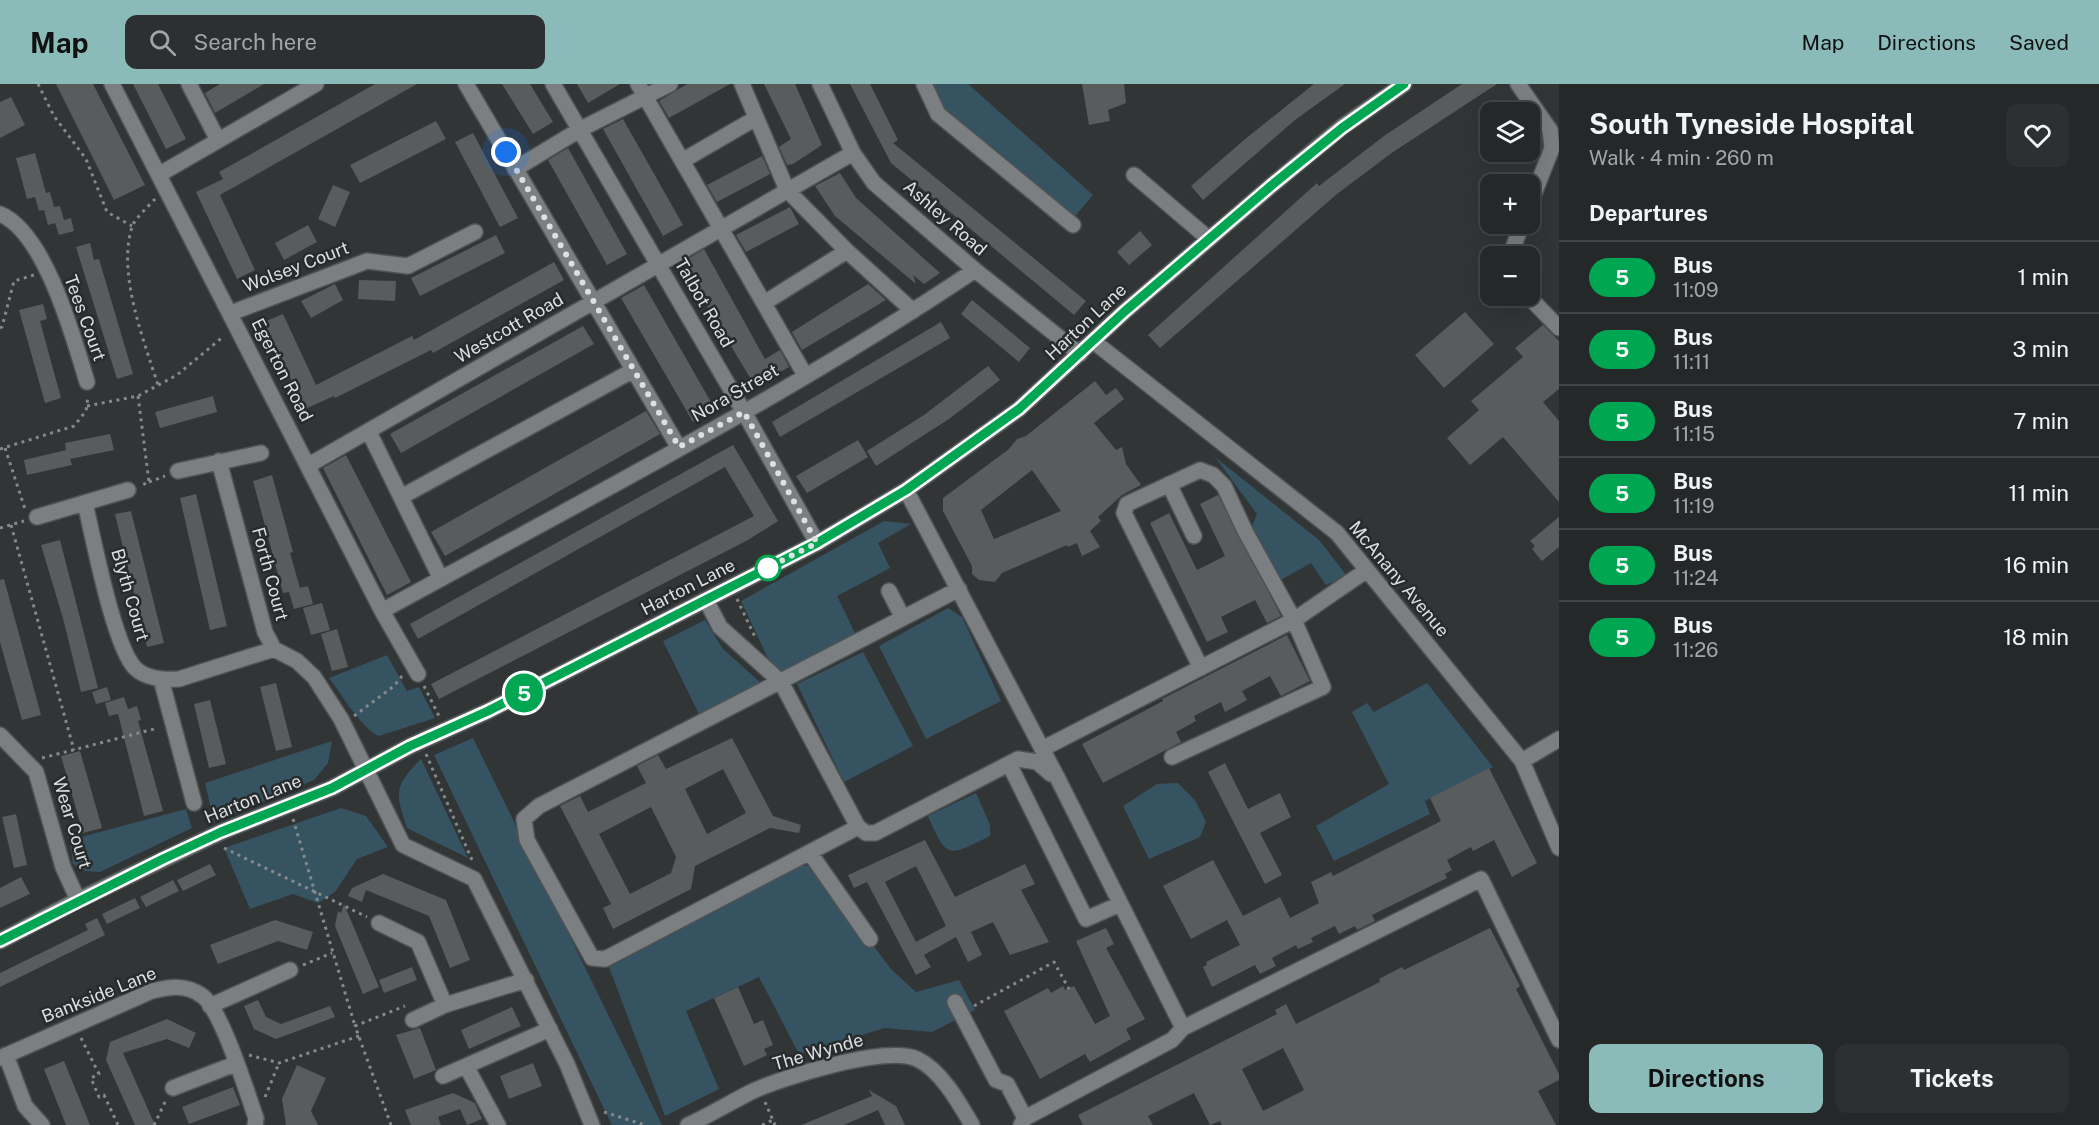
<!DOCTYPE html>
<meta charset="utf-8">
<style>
body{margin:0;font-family:"Public Sans",sans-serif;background:#2d3030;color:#f1f3f6;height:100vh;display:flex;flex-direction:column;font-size:22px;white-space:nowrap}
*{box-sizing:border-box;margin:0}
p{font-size:20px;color:#a3a6a8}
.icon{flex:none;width:33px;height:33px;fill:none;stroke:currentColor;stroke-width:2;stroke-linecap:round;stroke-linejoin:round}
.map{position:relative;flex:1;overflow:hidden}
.drawer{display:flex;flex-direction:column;background:#252828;width:540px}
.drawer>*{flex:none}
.badge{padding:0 12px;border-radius:20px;font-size:21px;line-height:39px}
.controls{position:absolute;left:1480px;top:18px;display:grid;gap:12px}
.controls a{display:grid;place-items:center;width:60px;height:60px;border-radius:12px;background:#252828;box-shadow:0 6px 24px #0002,0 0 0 2px #424445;font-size:30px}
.you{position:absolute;width:30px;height:30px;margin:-15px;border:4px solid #fff;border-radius:50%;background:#1a73e8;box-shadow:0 0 0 9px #1a73e833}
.map>.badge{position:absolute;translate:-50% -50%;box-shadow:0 0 0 3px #fff}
h2{padding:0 30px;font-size:22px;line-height:54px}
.round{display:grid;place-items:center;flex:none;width:63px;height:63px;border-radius:12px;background:#2d3030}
.summary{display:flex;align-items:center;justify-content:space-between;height:102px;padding:0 30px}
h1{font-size:28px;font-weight:700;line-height:45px}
.button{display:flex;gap:12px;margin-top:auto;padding:12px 30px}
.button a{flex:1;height:69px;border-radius:12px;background:#8bbbb9;color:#111;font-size:24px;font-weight:700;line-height:69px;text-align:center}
.button a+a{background:#2d3030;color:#f1f3f6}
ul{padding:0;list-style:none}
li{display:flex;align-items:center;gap:18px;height:72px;padding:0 30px;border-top:2px solid #424445}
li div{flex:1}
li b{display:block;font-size:22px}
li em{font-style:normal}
li .badge{min-width:66px;font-weight:700;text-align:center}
header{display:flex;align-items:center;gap:36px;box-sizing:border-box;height:84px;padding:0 30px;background:#8bbbb9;color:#111}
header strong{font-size:28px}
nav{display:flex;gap:33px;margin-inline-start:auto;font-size:21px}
.search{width:420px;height:54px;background:#2d3030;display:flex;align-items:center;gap:15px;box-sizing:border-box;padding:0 21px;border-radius:12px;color:#a3a6a8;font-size:22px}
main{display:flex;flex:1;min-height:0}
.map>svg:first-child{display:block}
.green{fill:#365362}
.building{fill:#585c5d;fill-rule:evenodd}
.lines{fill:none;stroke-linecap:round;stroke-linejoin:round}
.minor-casing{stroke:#505354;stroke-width:18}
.path{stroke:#86898a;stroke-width:3;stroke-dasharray:3 4.5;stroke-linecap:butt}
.minor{stroke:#7c7f81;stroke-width:15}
.line-casing{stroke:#fff;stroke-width:14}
.line{stroke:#00a651;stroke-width:9}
.walk{stroke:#dddfe0;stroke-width:6;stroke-dasharray:0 10.8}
.stop-dot{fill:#fff;stroke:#00a651;stroke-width:3}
.labels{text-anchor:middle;stroke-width:5;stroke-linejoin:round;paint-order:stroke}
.street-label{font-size:18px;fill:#dddfe0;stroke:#272b2c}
</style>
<header>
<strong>Map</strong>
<div class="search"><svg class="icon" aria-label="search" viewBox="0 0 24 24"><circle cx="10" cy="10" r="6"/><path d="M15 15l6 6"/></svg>Search here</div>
<nav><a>Map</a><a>Directions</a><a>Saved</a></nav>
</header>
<main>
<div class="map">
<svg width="1559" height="1041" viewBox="0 0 1559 1041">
<rect width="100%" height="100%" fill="#313536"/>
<path class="green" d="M 924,0 L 968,0 L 1093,111 L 1070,138 L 938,30 Z
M 1215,373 L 1319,456 L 1347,492 L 1326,501 L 1311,479 L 1281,496 L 1252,442 L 1257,430 Z
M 884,437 L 911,440 L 878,459 L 890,484 L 837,512 L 856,551 L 786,589 L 772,583 L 741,517 Z
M 948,524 L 962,533 L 1001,617 L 926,655 L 879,562 Z
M 705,536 L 723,565 L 761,599 L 699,630 L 663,557 Z
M 863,568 L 913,662 L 844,698 L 797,600 Z
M 387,571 L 407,607 L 419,603 L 435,634 L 379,652 C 362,645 342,611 329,594 Z
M 1427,599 L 1493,683 L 1425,717 L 1430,730 L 1334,777 L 1316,742 L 1389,700 L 1352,628 L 1367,619 L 1374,628 Z
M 473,654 L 662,1041 L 612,1041 L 595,1006 L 434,671 Z
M 332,657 L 328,679 L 314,696 L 214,738 L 205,699 Z
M 421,675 L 468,774 L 407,744 C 395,708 394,702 421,675 Z
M 1178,699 L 1195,716 L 1206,738 L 1200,753 L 1149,775 L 1123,722 L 1157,700 Z
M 976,709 L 990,741 L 990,752 C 949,772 947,777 928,732 Z
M 341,724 L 366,732 L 388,763 L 357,775 L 335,808 L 318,819 L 293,810 L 250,825 L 224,764 Z
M 186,725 L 192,744 L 100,788 L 85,787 L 73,780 L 70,756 Z
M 802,781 L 810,782 L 818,789 L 891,885 L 916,908 L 959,896 L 975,926 L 932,948 L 885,944 L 799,970 L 759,893 L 686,927 L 719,1005 L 665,1032 L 609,883 Z"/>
<path class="building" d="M 56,0 L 93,0 L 145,101 L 114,116 Z
M 133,0 L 158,0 L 186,55 L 166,65 Z
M 220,0 L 264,0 L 215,29 L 205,9 Z
M 375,0 L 417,0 L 220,111 L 255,186 L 237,195 L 196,108 L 223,95 L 219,88 Z
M 502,0 L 530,0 L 553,38 L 533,50 Z
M 577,0 L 620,0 L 588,19 Z
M 687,0 L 730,0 L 669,34 L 659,17 Z
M 764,0 L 795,0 L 822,61 L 793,80 L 787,81 L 779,63 L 791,55 Z
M 850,0 L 870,0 L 898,56 L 893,59 L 1086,217 L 1074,231 L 891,79 Z
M 1082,0 L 1124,0 L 1126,19 L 1108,26 L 1110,37 L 1089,41 Z
M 1314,0 L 1345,0 L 1295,36 L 1203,116 L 1191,102 L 1244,56 Z
M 1462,0 L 1497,0 L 1393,68 L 1337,110 L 1160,264 L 1148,251 L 1317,99 L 1319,102 L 1384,52 Z
M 11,13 L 25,41 L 0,54 L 0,18 Z
M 623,35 L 683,141 L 663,152 L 603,45 Z
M 436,37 L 446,55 L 360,99 L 350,81 Z
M 473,49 L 518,134 L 500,143 L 455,58 Z
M 568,64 L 627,170 L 607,181 L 548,76 Z
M 35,69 L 46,109 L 50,108 L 54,123 L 60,122 L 64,136 L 71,134 L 74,147 L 59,151 L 55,139 L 48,141 L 44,126 L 39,127 L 35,113 L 27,115 L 16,74 Z
M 762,72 L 770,90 L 717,118 L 707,101 Z
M 840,89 L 856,114 L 940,189 L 924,200 L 913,191 L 916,200 L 835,132 L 815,102 Z
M 333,101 L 350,108 L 335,143 L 318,135 Z
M 790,123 L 799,140 L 746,168 L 736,151 Z
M 308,141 L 317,158 L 284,176 L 275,159 Z
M 1140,147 L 1152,161 L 1129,181 L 1117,168 Z
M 496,151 L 505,169 L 420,212 L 411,194 Z
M 90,159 L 94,176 L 99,175 L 133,290 L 117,295 L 76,163 Z
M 704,165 L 765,275 L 780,266 L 789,283 L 755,302 L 681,179 Z
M 554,178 L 564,196 L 433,269 L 431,266 L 335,314 L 334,312 L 305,325 L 264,238 L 283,230 L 316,301 L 412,252 L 414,256 Z
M 359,196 L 396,197 L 395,217 L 358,215 Z
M 335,200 L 343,216 L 311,234 L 301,217 Z
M 868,200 L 886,216 L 802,266 L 792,248 Z
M 644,201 L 715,325 L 693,338 L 621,214 Z
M 972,216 L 1030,264 L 1019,278 L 961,230 Z
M 43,220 L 47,235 L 40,237 L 61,314 L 45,319 L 19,226 Z
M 1465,228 L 1494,260 L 1444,304 L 1415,271 Z
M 941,238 L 950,254 L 780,353 L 772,338 Z
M 1543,241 L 1559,257 L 1559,305 L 1543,318 L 1559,337 L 1559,418 L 1503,353 L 1470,381 L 1447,354 L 1479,326 L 1471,317 L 1523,273 L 1515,264 Z
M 583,242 L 594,260 L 401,369 L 390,350 Z
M 988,282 L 1000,296 L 949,335 L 876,382 L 867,367 L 924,331 Z
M 1095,297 L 1106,311 L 1116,304 L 1124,315 L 1094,339 L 1116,366 L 1122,363 L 1126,380 L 1141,401 L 1122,411 L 1098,433 L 1101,437 L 1090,447 L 1100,463 L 1082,472 L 1077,459 L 1068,463 L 1067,461 L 1002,489 L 995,498 L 979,496 L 972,490 L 972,482 L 943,427 L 943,414 L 1009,365 L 1017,355 L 1026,352 ZM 1032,386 L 1061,427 L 994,455 L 981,426 Z
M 213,312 L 217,328 L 160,344 L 155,328 Z
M 646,327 L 660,350 L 445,472 L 431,448 Z
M 110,350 L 114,366 L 70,375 L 72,381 L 27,391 L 24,376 L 66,366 L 65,359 Z
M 858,356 L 868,373 L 807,409 L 796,392 Z
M 733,361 L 778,437 L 748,456 L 439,615 L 431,600 L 754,432 L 725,383 L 418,555 L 410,540 Z
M 346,371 L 411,498 L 387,511 L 323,384 Z
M 272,391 L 293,468 L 290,469 L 300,504 L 308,502 L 313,520 L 294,525 L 289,508 L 283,509 L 253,397 Z
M 196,410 L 227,542 L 210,546 L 180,414 Z
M 1218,411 L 1281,532 L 1267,539 L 1255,516 L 1221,533 L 1228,548 L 1207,558 L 1150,439 L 1169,429 L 1197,486 L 1225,472 L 1200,420 Z
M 131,427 L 164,559 L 147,563 L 115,430 Z
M 1559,433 L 1559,463 L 1542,477 L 1532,465 L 1535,462 L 1530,457 Z
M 60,456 L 98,604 L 81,608 L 64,538 L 41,461 Z
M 4,495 L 41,631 L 22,636 L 0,558 L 0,496 Z
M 322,519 L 330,546 L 311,551 L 303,524 Z
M 337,545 L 348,583 L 332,587 L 321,550 Z
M 1287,551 L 1310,597 L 1281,612 L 1270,592 L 1242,607 L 1247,616 L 1225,628 L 1221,618 L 1194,632 L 1196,637 L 1176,648 L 1181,658 L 1103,699 L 1082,660 L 1163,617 L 1162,615 Z
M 276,599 L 292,663 L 276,667 L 260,603 Z
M 107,603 L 111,616 L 96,620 L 92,608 Z
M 124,613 L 128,625 L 137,622 L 141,636 L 138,637 L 163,727 L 144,732 L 118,630 L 109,632 L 105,619 Z
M 210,616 L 226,680 L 209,684 L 194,620 Z
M 732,654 L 773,732 L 801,741 L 799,749 L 770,744 L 695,782 L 691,805 L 613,845 L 603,824 L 611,820 L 560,722 L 580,712 L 588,728 L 646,699 L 637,682 L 658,671 L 666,685 ZM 723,685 L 746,729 L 707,750 L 685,705 ZM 651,723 L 676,773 L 671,789 L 630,810 L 599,750 Z
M 80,667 L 102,744 L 83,749 L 61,672 Z
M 1225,679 L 1248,725 L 1280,709 L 1291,733 L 1260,749 L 1282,791 L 1265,800 L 1208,688 Z
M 1489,684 L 1537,779 L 1512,793 L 1494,756 L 1473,767 L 1471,763 L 1447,776 L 1452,786 L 1445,790 L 1447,794 L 1372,831 L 1375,837 L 1357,846 L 1355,842 L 1339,850 L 1335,842 L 1311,854 L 1313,858 L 1298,865 L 1296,861 L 1272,874 L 1276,882 L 1260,890 L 1255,881 L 1212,903 L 1203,883 L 1207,881 L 1206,878 L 1240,861 L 1227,836 L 1191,855 L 1163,802 L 1213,776 L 1243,832 L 1280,813 L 1290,834 L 1319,819 L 1311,798 L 1331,788 L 1333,792 L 1441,737 L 1430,714 Z
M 16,730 L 27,781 L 14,784 L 2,733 Z
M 925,756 L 955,813 L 1025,780 L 1035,800 L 1021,806 L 1049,858 L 1010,871 L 993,838 L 971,848 L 982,871 L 968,878 L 956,853 L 924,871 L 931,883 L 916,891 L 867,798 L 854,804 L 848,791 ZM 916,782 L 946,842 L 916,858 L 885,798 Z
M 210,780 L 216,791 L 183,807 L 177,796 Z
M 383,790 L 446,816 L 470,876 L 450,884 L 429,832 L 366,806 L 362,818 L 348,812 L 352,804 Z
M 21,793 L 30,810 L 0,824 L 0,804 Z
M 173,796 L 179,807 L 146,823 L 140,813 Z
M 135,814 L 140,824 L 107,840 L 102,830 Z
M 344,820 L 379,903 L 363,910 L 335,842 L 338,827 L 341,829 Z
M 97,834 L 105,851 L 0,903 L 0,889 L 88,846 L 85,840 Z
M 275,836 L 313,848 L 307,866 L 278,857 L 218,880 L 210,861 Z
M 1106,844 L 1114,860 L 1106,864 L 1145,935 L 1126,945 L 1131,955 L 1090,978 L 1085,970 L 1040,995 L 1004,927 L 1048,904 L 1051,909 L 1063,902 L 1065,906 L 1074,902 L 1095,940 L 1110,932 L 1076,857 Z
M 1490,844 L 1520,902 L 1516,905 L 1559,990 L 1559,996 L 1538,1007 L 1556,1041 L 1222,1041 L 1220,1037 L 1210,1041 L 1194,1009 L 1148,1032 L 1153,1041 L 1083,1041 L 1078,1031 L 1277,930 L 1275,926 L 1286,920 L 1296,940 L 1380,898 L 1379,895 L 1402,883 L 1404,886 ZM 1283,964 L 1304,1006 L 1263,1027 L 1242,985 Z
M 412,883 L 417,896 L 384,909 L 379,896 Z
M 738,903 L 754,940 L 763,936 L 773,961 L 764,965 L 767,971 L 744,982 L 714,914 Z
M 258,916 L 266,933 L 281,940 L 330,922 L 335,933 L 276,955 L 254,945 L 244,922 Z
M 512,923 L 521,942 L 469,965 L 461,946 Z
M 167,935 L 196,949 L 189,964 L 167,955 L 123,969 L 155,1041 L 135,1041 L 106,976 L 110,958 Z
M 420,944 L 436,986 L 414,995 L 396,951 Z
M 64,977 L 90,1041 L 66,1041 L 44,985 Z
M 533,979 L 542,1002 L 509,1015 L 500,992 Z
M 297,981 L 326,994 L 311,1027 L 318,1041 L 286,1041 L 282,1015 Z
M 233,1003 L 240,1021 L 189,1040 L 182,1023 Z
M 869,1006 L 896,1022 L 905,1041 L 885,1041 L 878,1026 L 844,1041 L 801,1041 L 872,1012 Z
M 453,1009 L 475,1019 L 482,1035 L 467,1041 L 460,1025 L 438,1033 L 441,1041 L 411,1041 L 405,1026 Z"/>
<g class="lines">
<g class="minor-casing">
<path id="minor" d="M 112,0 L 382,527 L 418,590
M 189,0 L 218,56
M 466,0 L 679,364
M 553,0 L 744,328 L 817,459
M 638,0 L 805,291
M 742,0 L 787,106 L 847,167 L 913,227
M 820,0 L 853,69 L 874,99 L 975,186 L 1080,270
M 924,0 L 938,30 L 1073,141
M 1518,0 L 1550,46 L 1552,64 L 1530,120
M 682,77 L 756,34
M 515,85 L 581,45 L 670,0
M 160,90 L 316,0
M 1134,91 L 1209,155
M 0,130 C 45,148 74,255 87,298
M 1510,172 L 1522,140
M 1528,212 L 1559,244
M 764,219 L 847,167
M 231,229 L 367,177 L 408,182 L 475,148
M 1093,257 L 1337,449 L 1522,677 L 1559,764
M 369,348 L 441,495
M 219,377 L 265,548 L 274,565 L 297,577 L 314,593 L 341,635 L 403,761 L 474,795 L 567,980 L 592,1041
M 309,381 L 853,69
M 178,387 L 261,369
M 1169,400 L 1194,452
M 906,406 L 1058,695 L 1183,944
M 401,413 L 632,287
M 85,419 C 93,453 114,563 135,584 C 146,595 164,596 179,595 L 274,565
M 37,433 L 128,406
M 889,507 L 903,534
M 706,516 L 720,543 L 781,598 L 858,743 L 866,749 L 875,749 L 1018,675 L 1037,678 L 1051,690
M 382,527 C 582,417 786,313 975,186
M 161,595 L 194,719
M 0,651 L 36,688 L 63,783 L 78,816
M 1042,665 L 1294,536 L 1367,486
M 1172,673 L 1323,603 L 1294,536 L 1245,447 L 1224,402 L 1213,391 L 1200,386 L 1127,420 L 1124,429 L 1201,584
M 1522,677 L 1559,655
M 1009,680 L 1086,835 L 1120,820
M 858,743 L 605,875 L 592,874 L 527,756 L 524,735 L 539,722 L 959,505
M 810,769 L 870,855
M 379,839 L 418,858 L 445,921
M 0,857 L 78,816 L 221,748 L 332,704 L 410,662 L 488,627 L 817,459 L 906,406 L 1019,325 L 1124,228 L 1272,101 L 1342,43 L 1404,0
M 955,918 L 996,996 L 1007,1000 L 1025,1034
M 210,922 L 290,886
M 413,936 L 445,921 L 526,896
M 6,971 L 25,1022 L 42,1041
M 0,974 L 152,907 C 170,903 185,900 201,911 C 221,923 247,1009 256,1034 L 255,1041
M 466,982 L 498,1041
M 443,992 L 550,945
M 173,1004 L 235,980
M 688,1041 C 710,1031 731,1018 753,1007 C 784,993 886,961 917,975 C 941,986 960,1020 972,1041
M 1021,1041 L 1025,1034 L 1172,956 L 1183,944 L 1481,795 L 1559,956"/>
</g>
<path class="path" d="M 38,0 L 54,32 L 86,75 L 107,128 L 132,142
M 155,115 C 148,123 135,134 132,143 C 117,189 144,257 158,301
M 0,244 L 2,243 L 14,197 L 34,191
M 138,312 L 149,398 L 142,401
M 87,322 L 138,312 L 177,291 L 224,252
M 5,364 L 25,425
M 0,365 L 74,342 L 86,327 L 88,312
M 149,398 L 165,392
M 11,441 L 74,666
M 0,444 L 24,437
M 737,515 L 755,553
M 424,602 L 440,634
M 354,632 L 394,602 L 402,592
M 426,670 L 472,776
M 42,674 L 158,644
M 293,735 L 355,942
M 224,764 L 367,833
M 303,881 L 332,869
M 974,922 L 1054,878 L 1069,905
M 81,954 L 99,990 L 91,994 L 99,1013 L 104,1011 L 118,1041
M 249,971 L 279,979 L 359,952
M 265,1013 L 279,979
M 765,1018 L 775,1041
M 604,1028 L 645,1041
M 154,1041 L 166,1016
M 391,1041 L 355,942 L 405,922
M 762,1041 L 773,1036"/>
<use href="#minor" class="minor"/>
</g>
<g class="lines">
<g class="line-casing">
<path id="line" d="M 0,857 L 163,775 L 221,748 L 332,704 L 410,662 L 488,627 L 817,459 L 906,406 L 1019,325 L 1124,228 L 1272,101 L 1342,44 L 1404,0"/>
</g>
<use href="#line" class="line"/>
<path class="walk" d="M 506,68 L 679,363 L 744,328 L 817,459 L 765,485 L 768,484"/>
</g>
<circle class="stop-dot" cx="768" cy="484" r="12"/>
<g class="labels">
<g class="street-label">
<text transform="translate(945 134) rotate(41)" y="6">Ashley Road</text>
<text transform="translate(296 183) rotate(-21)" y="6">Wolsey Court</text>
<text transform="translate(704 219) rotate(60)" y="6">Talbot Road</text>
<text transform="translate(85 234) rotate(70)" y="6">Tees Court</text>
<text transform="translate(1086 238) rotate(-43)" y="6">Harton Lane</text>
<text transform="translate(509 244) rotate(-30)" y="6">Westcott Road</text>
<text transform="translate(282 286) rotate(63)" y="6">Egerton Road</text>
<text transform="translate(735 309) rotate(-30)" y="6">Nora Street</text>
<text transform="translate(270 490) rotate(75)" y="6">Forth Court</text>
<text transform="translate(1399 495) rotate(50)" y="6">McAnany Avenue</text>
<text transform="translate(688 503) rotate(-27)" y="6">Harton Lane</text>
<text transform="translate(130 511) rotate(74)" y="6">Blyth Court</text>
<text transform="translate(253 715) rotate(-22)" y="6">Harton Lane</text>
<text transform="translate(72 739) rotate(73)" y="6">Wear Court</text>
<text transform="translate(99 911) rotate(-22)" y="6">Bankside Lane</text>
<text transform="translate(818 968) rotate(-16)" y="6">The Wynde</text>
</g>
</g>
</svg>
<div class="controls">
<a><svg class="icon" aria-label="layers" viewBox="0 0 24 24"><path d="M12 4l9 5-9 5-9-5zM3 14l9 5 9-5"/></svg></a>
<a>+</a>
<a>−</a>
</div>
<div class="you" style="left:506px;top:68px"></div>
<b class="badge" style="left:524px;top:609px;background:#00a651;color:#fff">5</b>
</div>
<section class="drawer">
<div class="summary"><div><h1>South Tyneside Hospital</h1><p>Walk · 4 min · 260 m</p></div><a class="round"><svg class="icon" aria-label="heart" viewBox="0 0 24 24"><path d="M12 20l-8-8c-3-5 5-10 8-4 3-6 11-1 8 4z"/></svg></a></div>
<h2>Departures</h2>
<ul>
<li><span class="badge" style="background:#00a651;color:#fff">5</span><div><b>Bus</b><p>11:09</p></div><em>1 min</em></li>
<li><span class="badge" style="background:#00a651;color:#fff">5</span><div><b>Bus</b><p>11:11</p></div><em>3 min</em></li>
<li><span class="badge" style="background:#00a651;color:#fff">5</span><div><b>Bus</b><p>11:15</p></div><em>7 min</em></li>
<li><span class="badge" style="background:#00a651;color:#fff">5</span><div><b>Bus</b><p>11:19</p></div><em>11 min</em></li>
<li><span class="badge" style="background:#00a651;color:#fff">5</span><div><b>Bus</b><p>11:24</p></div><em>16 min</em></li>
<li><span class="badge" style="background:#00a651;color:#fff">5</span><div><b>Bus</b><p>11:26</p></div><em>18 min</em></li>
</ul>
<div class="button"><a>Directions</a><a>Tickets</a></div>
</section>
</main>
